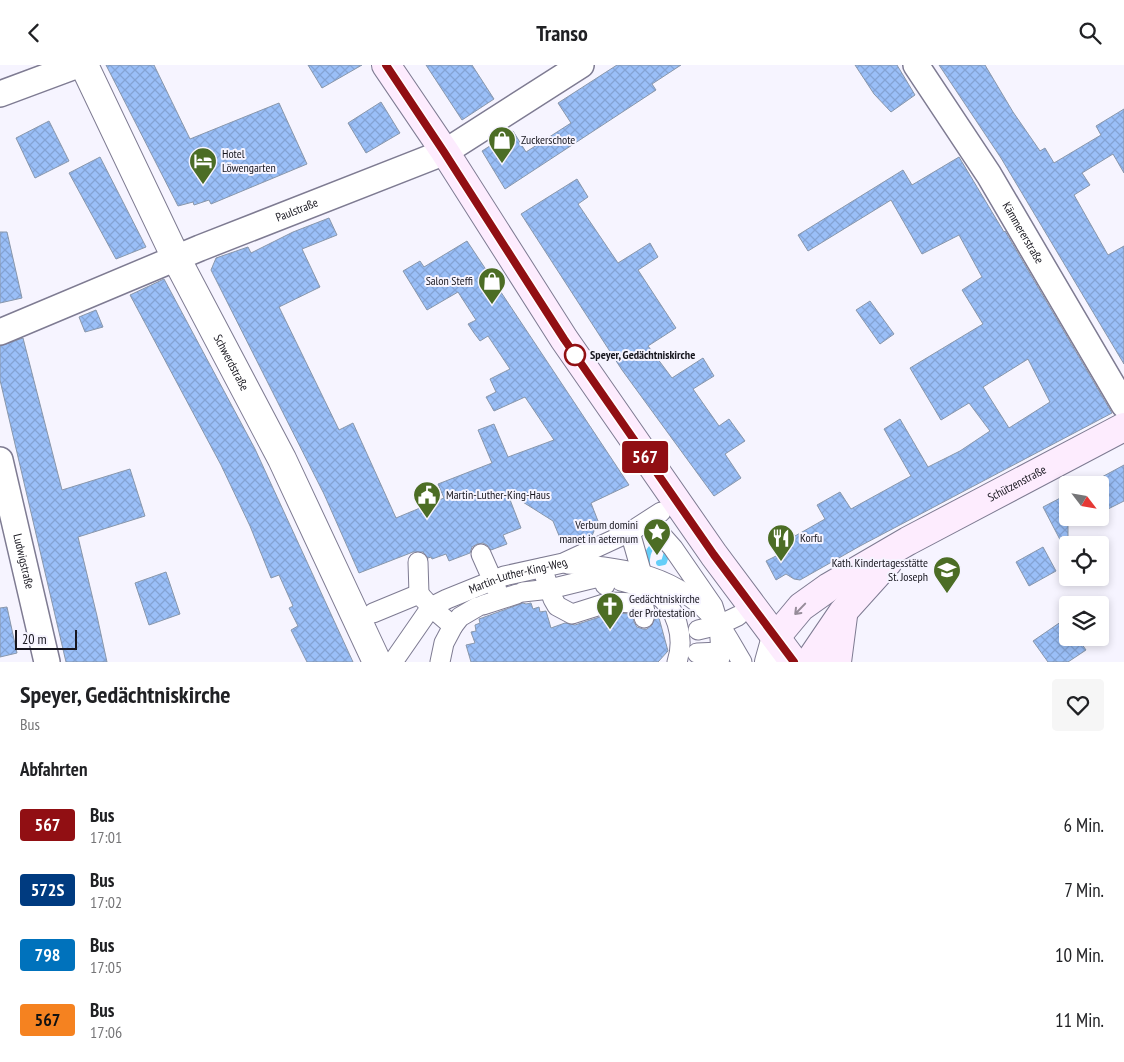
<!DOCTYPE html>
<html lang="de">
<meta charset="utf-8">
<style>
body{margin:0;font-family:"PT Sans Narrow",sans-serif;background:#f6f6f6;color:#202124;height:100vh;display:flex;flex-direction:column;font-size:19px;white-space:nowrap}
*{box-sizing:border-box;margin:0}
p{font-size:16px;color:#757577}
.icon{flex:none;width:28px;height:28px;fill:none;stroke:currentColor;stroke-width:2;stroke-linecap:round;stroke-linejoin:round}
.map{position:relative;height:597px;overflow:hidden}
.drawer{display:flex;flex-direction:column;background:#fff;flex:1}
.drawer>*{flex:none}
.badge{padding:0 10px;border-radius:4px;font-size:18px;line-height:32px}
.needle{width:32px;rotate:121deg}
.controls{position:absolute;left:1059px;top:411px;display:grid;gap:10px}
.controls a{display:grid;place-items:center;width:50px;height:50px;border-radius:5px;background:#fff;box-shadow:0 2px 8px #0003;font-size:25px}
.scale{position:absolute;left:15px;bottom:12px;width:62px;box-sizing:border-box;padding-left:5px;border:2px solid #17161e;border-top:0;font-size:14px;line-height:18px;white-space:nowrap;color:#17161e;-webkit-text-stroke:4px #f6f4ff;paint-order:stroke}
.map>.badge{position:absolute;translate:-50% -50%;box-shadow:0 0 0 2px #fff}
h2{padding:0 20px;font-size:19px;line-height:45px}
.round{display:grid;place-items:center;flex:none;width:52px;height:52px;border-radius:5px;background:#f6f6f6}
.head{display:flex;align-items:center;justify-content:space-between;height:85px;padding:0 20px}
h1{font-size:24px;font-weight:700;line-height:38px}
ul{padding:0;list-style:none}
li{display:flex;align-items:center;gap:15px;height:65px;padding:0 20px}
li div{flex:1}
li b{display:block;font-size:19px}
li em{font-style:normal}
li .badge{min-width:55px;font-weight:700;text-align:center}
header{display:flex;justify-content:space-between;align-items:center;height:65px;padding:0 20px;background:#fff;font-size:22px;font-weight:700}
.map>svg:first-child{display:block}
.lines{fill:none;stroke-linecap:round;stroke-linejoin:round}
.stream{stroke:#64cef8;stroke-width:6}
.building{fill:url(#building-cross-hatch);stroke:#8997ab;fill-rule:evenodd}
.pedestrian-casing{stroke:#7e7b92;stroke-width:21}
.minor-casing{stroke:#7e7b92;stroke-width:28}
.tertiary-casing{stroke:#7e7b92;stroke-width:30}
.secondary-casing{stroke:#7e7b92;stroke-width:30}
.pedestrian{stroke:#fff;stroke-width:19}
.minor{stroke:#fff;stroke-width:25}
.tertiary{stroke:#fff;stroke-width:28}
.secondary{stroke:#fdecfe;stroke-width:28}
.oneway{stroke:#968c99}
.line-casing{stroke:#fff;stroke-width:11}
.line{stroke:#910f13;stroke-width:8}
.stop-dot{fill:#fff;stroke:#910f13;stroke-width:2.5}
.labels{text-anchor:middle;stroke-width:4;stroke-linejoin:round;paint-order:stroke}
.poi-label{font-size:12px;fill:#17161e;stroke:#f6f4ff;text-anchor:start}
.street-label{font-size:12px;fill:#17161e;stroke:#f6f4ff}
.stop-label{font-size:12px;font-weight:bold;fill:#17161e;stroke:#f6f4ff;text-anchor:start}
</style>
<header><svg class="icon" aria-label="back" viewBox="0 0 24 24"><path d="M15 5l-7 7 7 7"/></svg>Transo<svg class="icon" aria-label="search" viewBox="0 0 24 24"><circle cx="10" cy="10" r="6"/><path d="M15 15l6 6"/></svg></header>
<div class="map">
<svg width="1124" height="597" viewBox="0 0 1124 597">
<defs>
<pattern id="building-cross-hatch" width="8" height="8" patternUnits="userSpaceOnUse" patternTransform="scale(1.25)"><rect width="8" height="8" fill="#9abff8"/><path d="M0 0l8 8M0 8l8-8" fill="none" stroke="#84a3d4"/></pattern>
</defs>
<rect width="100%" height="100%" fill="#f6f4ff"/>
<g class="lines">
<path class="stream" d="M 647,500 C 646,486 654,471 667,487 L 664,497 L 659,498"/>
</g>
<path class="building" d="M 106,0 L 154,0 L 190,74 L 279,38 L 307,99 L 211,139 L 209,135 L 194,140 L 193,137 L 178,141 Z
M 308,0 L 362,0 L 322,23 Z
M 426,0 L 472,0 L 494,34 L 462,55 Z
M 617,0 L 681,0 L 652,19 L 656,25 L 505,124 L 482,86 L 513,66 L 526,87 L 571,58 L 558,38 Z
M 855,0 L 897,0 L 915,30 L 891,47 L 874,29 Z
M 939,0 L 985,0 L 1013,47 L 1040,86 L 1045,83 L 1054,98 L 1101,70 L 1096,61 L 1124,44 L 1124,108 L 1113,89 L 1082,108 L 1090,120 L 1074,130 L 1108,190 L 1124,181 L 1124,299 L 1001,93 Z
M 381,37 L 400,68 L 366,88 L 348,58 Z
M 49,56 L 69,96 L 35,113 L 16,73 Z
M 100,92 L 146,182 L 116,194 L 69,108 Z
M 959,92 L 1004,167 L 1005,166 L 1112,348 L 860,481 L 800,515 L 794,514 L 786,509 L 776,515 L 766,496 L 778,490 L 771,477 L 791,465 L 795,471 L 825,454 L 817,440 L 840,427 L 851,444 L 911,411 L 884,364 L 900,354 L 928,402 L 960,386 L 990,366 L 969,338 L 941,355 L 910,303 L 983,259 L 962,225 L 982,212 L 959,170 L 922,189 L 891,135 L 808,186 L 798,170 L 903,105 L 912,120 ZM 1028,294 L 1050,337 L 1009,363 L 983,322 Z
M 577,114 L 588,132 L 578,139 L 618,198 L 650,178 L 658,192 L 638,205 L 676,263 L 648,281 L 672,313 L 703,293 L 714,311 L 693,324 L 719,361 L 729,354 L 745,376 L 725,389 L 741,413 L 714,431 L 622,305 L 521,149 Z
M 329,153 L 337,170 L 302,184 L 320,222 L 279,242 L 339,365 L 353,358 L 396,453 L 444,433 L 438,419 L 492,398 L 478,365 L 494,359 L 508,392 L 554,375 L 525,332 L 494,346 L 486,332 L 496,327 L 490,314 L 510,304 L 488,271 L 480,276 L 474,268 L 468,259 L 476,255 L 458,227 L 427,245 L 403,206 L 420,196 L 424,202 L 467,176 L 629,420 L 591,438 L 598,456 L 592,471 L 572,479 L 560,473 L 553,456 L 507,427 L 521,463 L 503,470 L 507,479 L 491,485 L 487,480 L 483,478 L 477,479 L 472,482 L 470,488 L 449,496 L 446,489 L 432,494 L 431,492 L 428,493 L 423,487 L 413,487 L 359,508 L 324,429 L 211,205 L 216,193 L 248,182 L 251,188 L 293,167 Z
M 0,167 L 7,167 L 22,233 L 0,238 Z
M 164,214 L 255,384 L 353,597 L 307,597 L 291,565 L 298,561 L 289,543 L 293,541 L 279,510 L 271,513 L 250,461 L 221,400 L 130,230 Z
M 870,236 L 894,269 L 880,279 L 856,245 Z
M 96,245 L 103,262 L 85,267 L 79,252 Z
M 23,273 L 62,425 L 130,404 L 145,451 L 78,472 L 97,551 L 107,597 L 66,597 L 0,315 L 0,281 Z
M 1124,400 L 1124,436 L 1100,448 L 1100,413 Z
M 1068,429 L 1068,490 L 1043,442 Z
M 1043,482 L 1056,506 L 1029,521 L 1016,497 Z
M 166,507 L 180,549 L 149,560 L 135,518 Z
M 523,538 L 526,539 L 531,538 L 533,544 L 539,542 L 540,547 L 546,546 L 551,563 L 565,558 L 575,560 L 612,548 L 633,549 L 634,557 L 637,562 L 643,564 L 647,564 L 652,560 L 655,553 L 659,553 L 668,586 L 658,597 L 471,597 L 466,580 L 475,578 L 471,567 L 476,566 L 475,560 L 480,558 L 479,554 Z
M 7,542 L 17,588 L 0,592 L 0,543 Z
M 1068,552 L 1068,572 L 1077,572 L 1086,585 L 1068,597 L 1048,597 L 1033,576 Z"/>
<g class="lines">
<g class="pedestrian-casing">
<g id="pedestrian">
<path d="M 649,456 L 673,483 L 713,541 L 719,560 L 721,587 L 719,597"/>
<path d="M 630,467 L 642,509 L 641,514"/>
<path d="M 481,489 L 497,525"/>
<path d="M 418,497 L 419,529"/>
<path d="M 567,499 C 627,502 678,510 718,558 C 727,570 734,584 742,597"/>
<path d="M 542,503 L 553,534 L 557,541 L 572,549 L 610,537 L 636,538 L 644,542 L 645,547 L 644,553"/>
<path d="M 621,516 C 632,519 644,522 654,528 C 677,541 685,573 677,597"/>
<path d="M 523,527 L 550,524 L 603,511 L 605,520"/>
<path d="M 483,540 L 517,529"/>
<path d="M 373,548 L 419,529 L 431,542 L 453,561 L 444,578 L 440,597"/>
<path d="M 453,561 L 460,552 L 477,542"/>
<path d="M 698,565 L 719,560 L 738,551"/>
<path d="M 697,588 L 721,587"/>
<path id="s1" d="M 395,594 L 431,542 L 447,534 L 504,511 L 563,498 L 630,467 L 661,447"/>
</g>
</g>
<g class="minor-casing">
<g id="minor">
<path id="s2" d="M 916,0 L 989,110 L 1124,340"/>
<path d="M 0,29 L 78,0"/>
<path id="s3" d="M 0,267 L 200,183 L 445,87 L 581,0"/>
<path id="s4" d="M 0,395 L 47,597"/>
</g>
</g>
<g class="tertiary-casing">
<g id="tertiary">
<path id="s5" d="M 84,0 L 176,193 L 282,394 L 377,597"/>
<path d="M 769,597 L 776,572"/>
</g>
</g>
<g class="secondary-casing">
<g id="secondary">
<path d="M 386,0 L 445,87 L 564,274 L 714,490 L 794,597"/>
<path id="s6" d="M 776,572 L 801,542 L 829,522 L 908,476 L 1124,362"/>
<path d="M 809,597 L 843,547 L 888,497"/>
<path d="M 837,597 L 843,551"/>
</g>
</g>
<use href="#pedestrian" class="pedestrian"/>
<use href="#minor" class="minor"/>
<use href="#tertiary" class="tertiary"/>
<use href="#secondary" class="secondary"/>
</g>
<defs><path id="oneway-shaft" d="M-6 0H5M1.5-3L5.5 0L1.5 3" fill="none" stroke-width="1.6" stroke-linecap="round" stroke-linejoin="round" transform="scale(1.25)"/></defs>
<use class="oneway" href="#oneway-shaft" transform="translate(800 544) rotate(134)"/>
<g class="lines">
<g class="line-casing">
<path id="line" d="M 386,0 L 444,87 L 564,274 L 714,490 L 794,597"/>
</g>
<use href="#line" class="line"/>
</g>
<defs>
<g id="shop-pin" transform="scale(1.4375)"><path d="M0 17L-7.5 6A9.5 9.5 0 1 1 7.5 6Z" fill="#4c6d25" stroke="#f6f4ff"/><path d="M-5-2.5h2.3a2.7 3.5 0 0 1 5.4 0H5L5.5 6h-11ZM-1.5-2.5h3a1.5 2.3 0 0 0-3 0Z" fill="#fff"/></g>
<g id="hotel-pin" transform="scale(1.4375)"><path d="M0 17L-7.5 6A9.5 9.5 0 1 1 7.5 6Z" fill="#4c6d25" stroke="#f6f4ff"/><path d="M-6-4.5h1.5V1H6V5H4.5V3h-9V5H-6ZM-4 0a1.8 1.8 0 1 1 3.6 0ZM.5 0V-2.5h3Q6-2.5 6 0Z" fill="#fff"/></g>
<g id="civic-pin" transform="scale(1.4375)"><path d="M0 17L-7.5 6A9.5 9.5 0 1 1 7.5 6Z" fill="#4c6d25" stroke="#f6f4ff"/><path d="M-.6-6.5H3V-4.5H.6V-3L4-1V1h2V6H-6V1h2V-1L-.6-3ZM-1.2 2.5V6h2.4V2.5Z" fill="#fff"/></g>
<g id="sight-pin" transform="scale(1.4375)"><path d="M0 17L-7.5 6A9.5 9.5 0 1 1 7.5 6Z" fill="#4c6d25" stroke="#f6f4ff"/><path d="M0-6L1.8-2.2L6-1.7L2.9 1.2L3.7 5.4L0 3.3L-3.7 5.4L-2.9 1.2L-6-1.7L-1.8-2.2Z" fill="#fff"/></g>
<g id="restaurant-pin" transform="scale(1.4375)"><path d="M0 17L-7.5 6A9.5 9.5 0 1 1 7.5 6Z" fill="#4c6d25" stroke="#f6f4ff"/><path d="M-5-6h1v4h1v-4h1v4h1v-4h1v5L-1.5 .5V6h-2V.5L-5-1ZM5-6V6H3V1.5H1.5Q1.5-4 5-6Z" fill="#fff"/></g>
<g id="school-pin" transform="scale(1.4375)"><path d="M0 17L-7.5 6A9.5 9.5 0 1 1 7.5 6Z" fill="#4c6d25" stroke="#f6f4ff"/><path d="M0-5L7-2L0 1L-7-2ZM-4 1L0 2.5L4 1V4Q0 6-4 4Z" fill="#fff"/></g>
<g id="church-pin" transform="scale(1.4375)"><path d="M0 17L-7.5 6A9.5 9.5 0 1 1 7.5 6Z" fill="#4c6d25" stroke="#f6f4ff"/><path d="M-1.2-6h2.4v3.5h3.3v2.4h-3.3V6h-2.4V-.1h-3.3v-2.4h3.3Z" fill="#fff"/></g>
</defs>
<g fill-rule="evenodd">
<use href="#shop-pin" x="502" y="75"/>
<use href="#hotel-pin" x="203" y="96"/>
<use href="#shop-pin" x="492" y="216"/>
<use href="#civic-pin" x="427" y="430"/>
<use href="#sight-pin" x="657" y="467"/>
<use href="#restaurant-pin" x="781" y="473"/>
<use href="#school-pin" x="947" y="505"/>
<use href="#church-pin" x="610" y="541"/>
</g>
<circle class="stop-dot" cx="575" cy="290" r="10"/>
<g class="labels">
<g class="poi-label">
<text x="521" y="79">Zuckerschote</text>
<text x="222" y="93">Hotel<tspan x="222" dy="14">Löwengarten</tspan></text>
<text x="473" y="220" text-anchor="end">Salon Steffi</text>
<text x="446" y="434">Martin-Luther-King-Haus</text>
<text x="638" y="464" text-anchor="end">Verbum domini<tspan x="638" dy="14">manet in aeternum</tspan></text>
<text x="800" y="477">Korfu</text>
<text x="928" y="502" text-anchor="end">Kath. Kindertagesstätte<tspan x="928" dy="14">St. Joseph</tspan></text>
<text x="629" y="538">Gedächtniskirche<tspan x="629" dy="14">der Protestation</tspan></text>
</g>
<g class="street-label">
<text dy="4" stroke="none"><textPath href="#s3" startOffset="321">Paulstraße</textPath></text>
<text dy="4" stroke="none"><textPath href="#s2" startOffset="199">Kämmererstraße</textPath></text>
<text dy="4" stroke="none"><textPath href="#s5" startOffset="332">Schwerdstraße</textPath></text>
<text dy="4" stroke="none"><textPath href="#s6" startOffset="288">Schützenstraße</textPath></text>
<text dy="4" stroke="none"><textPath href="#s4" startOffset="104">Ludwigstraße</textPath></text>
<text dy="4" stroke="none"><textPath href="#s1" startOffset="156">Martin-Luther-King-Weg</textPath></text>
</g>
<g class="stop-label">
<text x="590" y="294">Speyer, Gedächtniskirche</text>
</g>
</g>
</svg>
<div class="controls">
<a><svg class="needle" viewBox="-14 -14 28 28"><path d="M0-13l5 13h-10z" fill="#e53935"/><path d="M0 13l5-13h-10z" fill="#757577"/></svg></a>
<a><svg class="icon" aria-label="locate" viewBox="0 0 24 24"><circle cx="12" cy="12" r="6"/><path d="M12 2v4M12 18v4M2 12h4M18 12h4"/></svg></a>
<a><svg class="icon" aria-label="layers" viewBox="0 0 24 24"><path d="M12 4l9 5-9 5-9-5zM3 14l9 5 9-5"/></svg></a>
</div>
<div class="scale">20 m</div>
<b class="badge" style="left:645px;top:392px;background:#910f13;color:#fff">567</b>
</div>
<section class="drawer">
<div class="head"><div><h1>Speyer, Gedächtniskirche</h1><p>Bus</p></div><a class="round"><svg class="icon" aria-label="heart" viewBox="0 0 24 24"><path d="M12 20l-8-8c-3-5 5-10 8-4 3-6 11-1 8 4z"/></svg></a></div>
<h2>Abfahrten</h2>
<ul>
<li><span class="badge" style="background:#910f13;color:#fff">567</span><div><b>Bus</b><p>17:01</p></div><em>6 Min.</em></li>
<li><span class="badge" style="background:#003b80;color:#fff">572S</span><div><b>Bus</b><p>17:02</p></div><em>7 Min.</em></li>
<li><span class="badge" style="background:#0072bc;color:#fff">798</span><div><b>Bus</b><p>17:05</p></div><em>10 Min.</em></li>
<li><span class="badge" style="background:#f58220;color:#111">567</span><div><b>Bus</b><p>17:06</p></div><em>11 Min.</em></li>
</ul>
</section>
